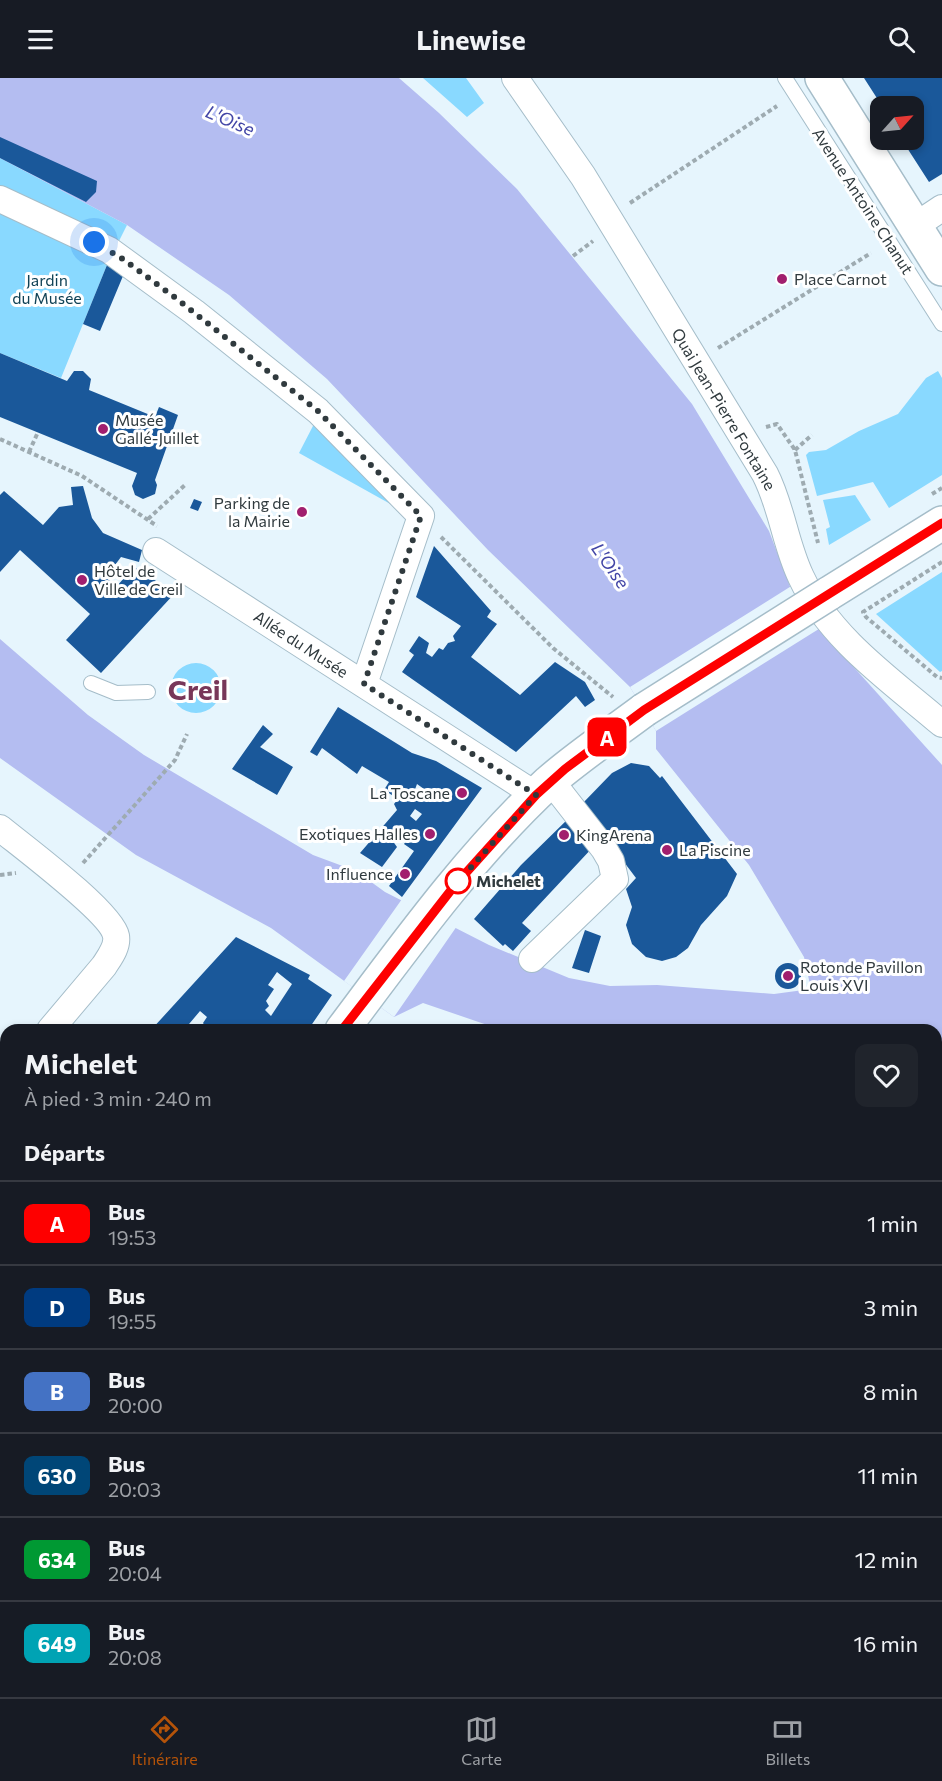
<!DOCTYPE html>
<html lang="fr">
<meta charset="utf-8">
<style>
body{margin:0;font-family:Commissioner,sans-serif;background:#20242c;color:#f1f3f6;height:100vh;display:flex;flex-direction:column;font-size:22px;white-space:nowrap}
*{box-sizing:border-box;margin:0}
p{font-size:20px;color:#9ea1a6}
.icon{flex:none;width:33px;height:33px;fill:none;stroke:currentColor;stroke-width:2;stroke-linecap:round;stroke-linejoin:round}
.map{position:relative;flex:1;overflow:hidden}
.sheet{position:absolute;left:0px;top:946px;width:942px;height:674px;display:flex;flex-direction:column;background:#171b24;border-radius:18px 18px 0 0;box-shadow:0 3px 9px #0003}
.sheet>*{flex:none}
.badge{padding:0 12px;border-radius:9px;font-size:21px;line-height:39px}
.needle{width:39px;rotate:63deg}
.fabs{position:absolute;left:870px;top:18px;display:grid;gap:12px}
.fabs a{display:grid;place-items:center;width:54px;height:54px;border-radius:12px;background:#171b24;box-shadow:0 3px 9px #0003;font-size:30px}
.you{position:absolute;width:30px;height:30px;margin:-15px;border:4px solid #fff;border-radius:50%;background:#1a73e8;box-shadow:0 0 0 9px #1a73e833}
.map>.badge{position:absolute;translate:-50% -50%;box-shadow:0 0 0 3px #fff}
h2{padding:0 24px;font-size:22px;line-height:54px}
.round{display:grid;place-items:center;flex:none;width:63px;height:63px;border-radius:12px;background:#20242c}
.overview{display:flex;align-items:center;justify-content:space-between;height:102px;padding:0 24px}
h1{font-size:28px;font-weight:700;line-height:45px}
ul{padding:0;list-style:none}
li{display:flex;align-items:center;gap:18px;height:84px;padding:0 24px;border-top:2px solid #363941}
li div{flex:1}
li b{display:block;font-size:22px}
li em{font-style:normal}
li .badge{min-width:66px;font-weight:700;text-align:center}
header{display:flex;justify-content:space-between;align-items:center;height:78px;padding:0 24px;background:#171b24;font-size:27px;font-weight:700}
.tabs{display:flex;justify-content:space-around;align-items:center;height:84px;border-top:2px solid #363941;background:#171b24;font-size:16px;color:#9ea1a6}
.tabs a{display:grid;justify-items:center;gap:3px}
.tabs .active{color:#b45309}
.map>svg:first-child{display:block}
.green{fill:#89d9ff}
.water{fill:#b4bdf1}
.pier{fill:#e6f5fd}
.building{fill:#1a589a;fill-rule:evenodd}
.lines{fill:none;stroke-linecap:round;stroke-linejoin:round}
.lane-casing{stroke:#a5bdc9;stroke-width:16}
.street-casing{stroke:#a5bdc9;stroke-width:28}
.secondary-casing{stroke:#a5bdc9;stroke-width:36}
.path{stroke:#9eabb1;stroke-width:4;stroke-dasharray:4.5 3;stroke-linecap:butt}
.lane{stroke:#fff;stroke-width:14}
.street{stroke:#fff;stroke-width:26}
.secondary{stroke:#fff;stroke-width:33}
.secondary-bridge-casing{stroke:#a5bdc9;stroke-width:36;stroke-linecap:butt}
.secondary-bridge{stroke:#fff;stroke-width:33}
.line-casing{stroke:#fff;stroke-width:14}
.line{stroke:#fe0000;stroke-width:9}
.walk{stroke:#303a3e;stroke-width:6;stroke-dasharray:0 10.8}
.poi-dot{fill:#a11f6e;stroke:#fff;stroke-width:2}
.stop-dot{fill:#fff;stroke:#fe0000;stroke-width:3}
.labels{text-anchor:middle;stroke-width:6;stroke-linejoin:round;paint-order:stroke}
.street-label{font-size:16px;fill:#303a3e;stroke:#fff}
.poi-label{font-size:16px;fill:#303a3e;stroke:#fff;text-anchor:start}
.park-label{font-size:16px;fill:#104256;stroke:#fff}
.stop-label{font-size:16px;font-weight:bold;fill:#303a3e;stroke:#fff;text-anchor:start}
.water-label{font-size:18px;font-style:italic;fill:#4245a6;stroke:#fff}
.town-label{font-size:28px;font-weight:bold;fill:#783759;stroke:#fff}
</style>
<header><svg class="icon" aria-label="menu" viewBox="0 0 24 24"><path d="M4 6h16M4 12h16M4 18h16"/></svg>Linewise<svg class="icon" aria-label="search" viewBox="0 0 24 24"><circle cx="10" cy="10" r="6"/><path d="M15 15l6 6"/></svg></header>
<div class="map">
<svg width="942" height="1619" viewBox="0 0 942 1619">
<rect width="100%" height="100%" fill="#e6f5fd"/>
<path class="green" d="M 423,0 L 466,0 L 484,25 L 467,39 Z
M 0,80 L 127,147 L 107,187 L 61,300 L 0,275 Z
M 938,293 L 942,300 L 942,397 L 889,430 L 873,404 L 817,418 L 806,377 L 809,374 L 826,372 L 859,353 L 898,336 L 926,300 Z
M 314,346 L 394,428 L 299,375 Z
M 855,417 L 871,442 L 829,467 L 826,451 L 830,449 L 823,422 Z
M 942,494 L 942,593 L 940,594 L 876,536 Z
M171 610a25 25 0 1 1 50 0a25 25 0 1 1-50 0Z"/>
<path class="water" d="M 0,0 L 399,0 L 439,35 L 517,111 L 692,326 L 769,453 L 791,511 L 823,555 L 942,687 L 942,1094 L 936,1091 L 936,952 L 502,952 L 423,925 L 394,939 L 271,850 L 136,777 L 0,680 L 0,561 L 88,637 L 144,677 L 313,777 L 356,793 L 385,814 L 489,867 L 569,900 L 610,908 L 657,907 L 774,916 L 811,911 L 804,879 L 749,787 L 656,671 L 656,653 L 630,609 L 488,472 L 327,301 L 229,217 L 127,147 L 0,80 Z"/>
<path class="pier" d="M 793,507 L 822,549 L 656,653 L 630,609 Z
M 402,821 L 457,848 L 394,939 L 344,903 Z"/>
<path class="building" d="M 864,0 L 942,0 L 942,96 L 929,104 L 902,62 L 914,62 L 914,28 L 882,28 Z
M 0,59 L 97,103 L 96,114 L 86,124 L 0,80 Z
M 107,187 L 123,198 L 100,253 L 83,246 Z
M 0,275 L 67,303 L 74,293 L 83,293 L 91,301 L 89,312 L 155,339 L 159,329 L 178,337 L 155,402 L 157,407 L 155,416 L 143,421 L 135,417 L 132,408 L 137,395 L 0,339 Z
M 83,408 L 92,440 L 103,455 L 142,472 L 139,484 L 121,479 L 106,499 L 116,509 L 134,489 L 175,515 L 101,595 L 66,562 L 90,536 L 20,472 L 0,494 L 0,417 L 4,413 L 43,447 L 59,429 L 73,427 L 71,409 Z
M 194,421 L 202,424 L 198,433 L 190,430 Z
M 434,468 L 491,533 L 487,539 L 497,546 L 471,579 L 520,617 L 555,584 L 585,604 L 595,622 L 585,629 L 576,618 L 516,674 L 402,594 L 414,577 L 409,573 L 419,558 L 429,565 L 426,575 L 432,579 L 439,570 L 443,572 L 448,565 L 455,563 L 453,558 L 461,548 L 416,519 Z
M 338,629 L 412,675 L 436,683 L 482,710 L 402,819 L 389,808 L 414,773 L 404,766 L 409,759 L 401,751 L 392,762 L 397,769 L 382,789 L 360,775 L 397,732 L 394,726 L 398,721 L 384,712 L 389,704 L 362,688 L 357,696 L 322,670 L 317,678 L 310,674 ZM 417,706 L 424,711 L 416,721 L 413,717 ZM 415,731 L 422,736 L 416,743 L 410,738 Z
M 263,647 L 273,656 L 260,669 L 293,689 L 277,717 L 232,691 Z
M 631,685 L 649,688 L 660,700 L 662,698 L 737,796 L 727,818 L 701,847 L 688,870 L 676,879 L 662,883 L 646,879 L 632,866 L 626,847 L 632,829 L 626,811 L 636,800 L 581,727 L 612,695 Z
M 571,738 L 594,768 L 522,845 L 531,853 L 513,873 L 505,866 L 503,868 L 474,841 L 521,787 Z
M 585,852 L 601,858 L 589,895 L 572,890 Z
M 236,859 L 310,897 L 308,901 L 332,917 L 308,952 L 222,952 L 219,950 L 203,952 L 205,948 L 203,945 L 207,939 L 200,933 L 184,952 L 151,952 ZM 277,894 L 292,906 L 271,938 L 265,932 L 269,928 L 266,923 L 274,911 L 268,907 Z
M775 898a13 13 0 1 1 26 0a13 13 0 1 1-26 0Z
M 6,1038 L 6,1075 L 0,1070 L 0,1045 Z
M 0,1168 L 6,1173 L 6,1198 L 2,1203 L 6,1206 L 6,1226 L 0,1221 Z
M 942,1203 L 942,1236 L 936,1232 L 936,1212 Z
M 0,1280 L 6,1285 L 6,1292 L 0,1300 Z
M 936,1353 L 942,1356 L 942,1386 L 936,1396 Z
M 942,1461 L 942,1619 L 721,1619 L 711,1614 L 936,1614 L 936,1510 L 940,1506 L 936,1503 L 936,1468 Z
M 0,1462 L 4,1465 L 6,1462 L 6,1519 L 0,1516 Z
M 0,1549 L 4,1552 L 6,1549 L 6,1579 L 0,1590 Z
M 88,1614 L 226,1614 L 225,1619 L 88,1619 Z
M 349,1614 L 394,1614 L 391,1619 L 346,1619 Z
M 443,1614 L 511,1614 L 519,1619 L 471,1617 L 470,1619 L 447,1619 L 442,1616 Z
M 525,1614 L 552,1614 L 550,1619 L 523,1619 Z
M 578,1614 L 591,1614 L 596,1617 L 594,1619 L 574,1619 Z"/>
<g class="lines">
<g class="lane-casing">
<path id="lane" d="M 785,0 L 942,246
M 91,605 L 116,615 L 148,614
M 0,984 L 6,989
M 936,1148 L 942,1139"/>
</g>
<g class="street-casing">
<path id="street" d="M 515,0 L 583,98 L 765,396 C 782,429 785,466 801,499 C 830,561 892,603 942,646
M 0,121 L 109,172 L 194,234 L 318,333 L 421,438 L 364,606
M 915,148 L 942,130
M 156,473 L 536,717
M 0,750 C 22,768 112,835 116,858 C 118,869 109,880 104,888 L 50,952
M 532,881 L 615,801 L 611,783 L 604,771 L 551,703
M 0,1013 L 6,1005
M 0,1249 L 6,1254
M 936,1293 L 942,1299"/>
</g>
<g class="secondary-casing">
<path id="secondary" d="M 822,0 L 942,191
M 828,516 L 942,445
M 342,952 C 405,868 472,775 549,704 C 579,678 612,656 644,632
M 0,1338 L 6,1331
M 0,1376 L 6,1366
M 640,1614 L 649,1619
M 310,1619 L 311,1614"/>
</g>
<path class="path" d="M 630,125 L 777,28
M 573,178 L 593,163
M 718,270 L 871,175
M 766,349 L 777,346 L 795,372 L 818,465
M 0,361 L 82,398 L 157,448
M 795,372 L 812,357
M 29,374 L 38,354
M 932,416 L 942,410
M 148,441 L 185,407
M 441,459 L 553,570 L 613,619
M 942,484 L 863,534 L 866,539 L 937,599 L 942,600
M 83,785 L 175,682 L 187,656
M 0,797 L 16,795
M 271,1614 L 279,1619
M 40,1619 L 43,1614"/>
<use href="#lane" class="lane"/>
<use href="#street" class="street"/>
<use href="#secondary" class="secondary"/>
<g class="secondary-bridge-casing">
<path id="secondary-bridge" d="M 644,632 L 828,516"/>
</g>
<use href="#secondary-bridge" class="secondary-bridge"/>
</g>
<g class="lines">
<g class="line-casing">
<path id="line" d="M 342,952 L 455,807 L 536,717 L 565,691 L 644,632 L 942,445"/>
</g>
<use href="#line" class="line"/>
<path class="walk" d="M 94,164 L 123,181 L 177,221 L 318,333 L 421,438 L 364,606 L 536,717 L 455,807 L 458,803"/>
</g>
<g class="poi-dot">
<circle cx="782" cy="201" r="6"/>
<circle cx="103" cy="351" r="6"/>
<circle cx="302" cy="434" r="6"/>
<circle cx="82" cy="502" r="6"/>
<circle cx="462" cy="715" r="6"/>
<circle cx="430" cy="756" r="6"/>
<circle cx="564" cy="757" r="6"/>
<circle cx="667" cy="772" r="6"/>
<circle cx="405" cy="796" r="6"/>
<circle cx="788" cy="898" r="6"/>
</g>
<circle class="stop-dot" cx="458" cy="803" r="12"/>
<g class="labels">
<g class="street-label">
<text transform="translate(863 123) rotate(57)" y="6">Avenue Antoine Chanut</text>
<text transform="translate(724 331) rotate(59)" y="6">Quai Jean-Pierre Fontaine</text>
<text transform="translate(301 566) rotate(33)" y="6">Allée du Musée</text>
</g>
<g class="poi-label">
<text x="794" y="207">Place Carnot</text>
<text x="115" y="348">Musée<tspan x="115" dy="18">Gallé-Juillet</tspan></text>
<text x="290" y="431" text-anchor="end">Parking de<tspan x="290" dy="18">la Mairie</tspan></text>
<text x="94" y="499">Hôtel de<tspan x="94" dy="18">Ville de Creil</tspan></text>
<text x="450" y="721" text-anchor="end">La Toscane</text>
<text x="418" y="762" text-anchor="end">Exotiques Halles</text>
<text x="576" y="763">KingArena</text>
<text x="679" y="778">La Piscine</text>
<text x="393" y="802" text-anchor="end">Influence</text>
<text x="800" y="895">Rotonde Pavillon<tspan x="800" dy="18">Louis XVI</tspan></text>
</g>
<g class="park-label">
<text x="47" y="208">Jardin<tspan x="47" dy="18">du Musée</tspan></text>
</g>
<g class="stop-label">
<text x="476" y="809">Michelet</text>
</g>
<g class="water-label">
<text transform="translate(230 43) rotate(23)" y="6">L'Oise</text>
<text transform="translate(610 488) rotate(55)" y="6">L'Oise</text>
</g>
<g class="town-label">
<text x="198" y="622">Creil</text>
</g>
</g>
</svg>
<div class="fabs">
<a><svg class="needle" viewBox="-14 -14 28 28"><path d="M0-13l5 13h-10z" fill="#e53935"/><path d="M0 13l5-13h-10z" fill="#9ea1a6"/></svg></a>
</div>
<div class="you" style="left:94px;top:164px"></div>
<b class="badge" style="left:607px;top:659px;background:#fe0000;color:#fff">A</b>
<section class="sheet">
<div class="overview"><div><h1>Michelet</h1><p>À pied · 3 min · 240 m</p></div><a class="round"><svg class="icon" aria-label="heart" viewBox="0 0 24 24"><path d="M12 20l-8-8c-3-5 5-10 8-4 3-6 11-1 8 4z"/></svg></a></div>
<h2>Départs</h2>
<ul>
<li><span class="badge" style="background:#fe0000;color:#fff">A</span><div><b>Bus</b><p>19:53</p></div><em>1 min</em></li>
<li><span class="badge" style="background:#003b80;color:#fff">D</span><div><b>Bus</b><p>19:55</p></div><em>3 min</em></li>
<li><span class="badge" style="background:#4472c4;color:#fff">B</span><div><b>Bus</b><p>20:00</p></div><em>8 min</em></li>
<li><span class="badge" style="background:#004677;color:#fff">630</span><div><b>Bus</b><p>20:03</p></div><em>11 min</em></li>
<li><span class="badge" style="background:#093;color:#fff">634</span><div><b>Bus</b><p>20:04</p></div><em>12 min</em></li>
<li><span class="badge" style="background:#00a3b4;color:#fff">649</span><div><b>Bus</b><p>20:08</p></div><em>16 min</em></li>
</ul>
</section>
</div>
<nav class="tabs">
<a class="active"><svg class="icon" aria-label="directions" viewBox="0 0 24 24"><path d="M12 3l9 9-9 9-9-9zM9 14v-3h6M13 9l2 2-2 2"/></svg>Itinéraire</a>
<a><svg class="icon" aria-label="map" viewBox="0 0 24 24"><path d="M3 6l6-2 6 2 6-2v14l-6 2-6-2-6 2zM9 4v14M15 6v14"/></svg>Carte</a>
<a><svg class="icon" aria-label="tickets" viewBox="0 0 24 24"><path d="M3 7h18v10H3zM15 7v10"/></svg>Billets</a>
</nav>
